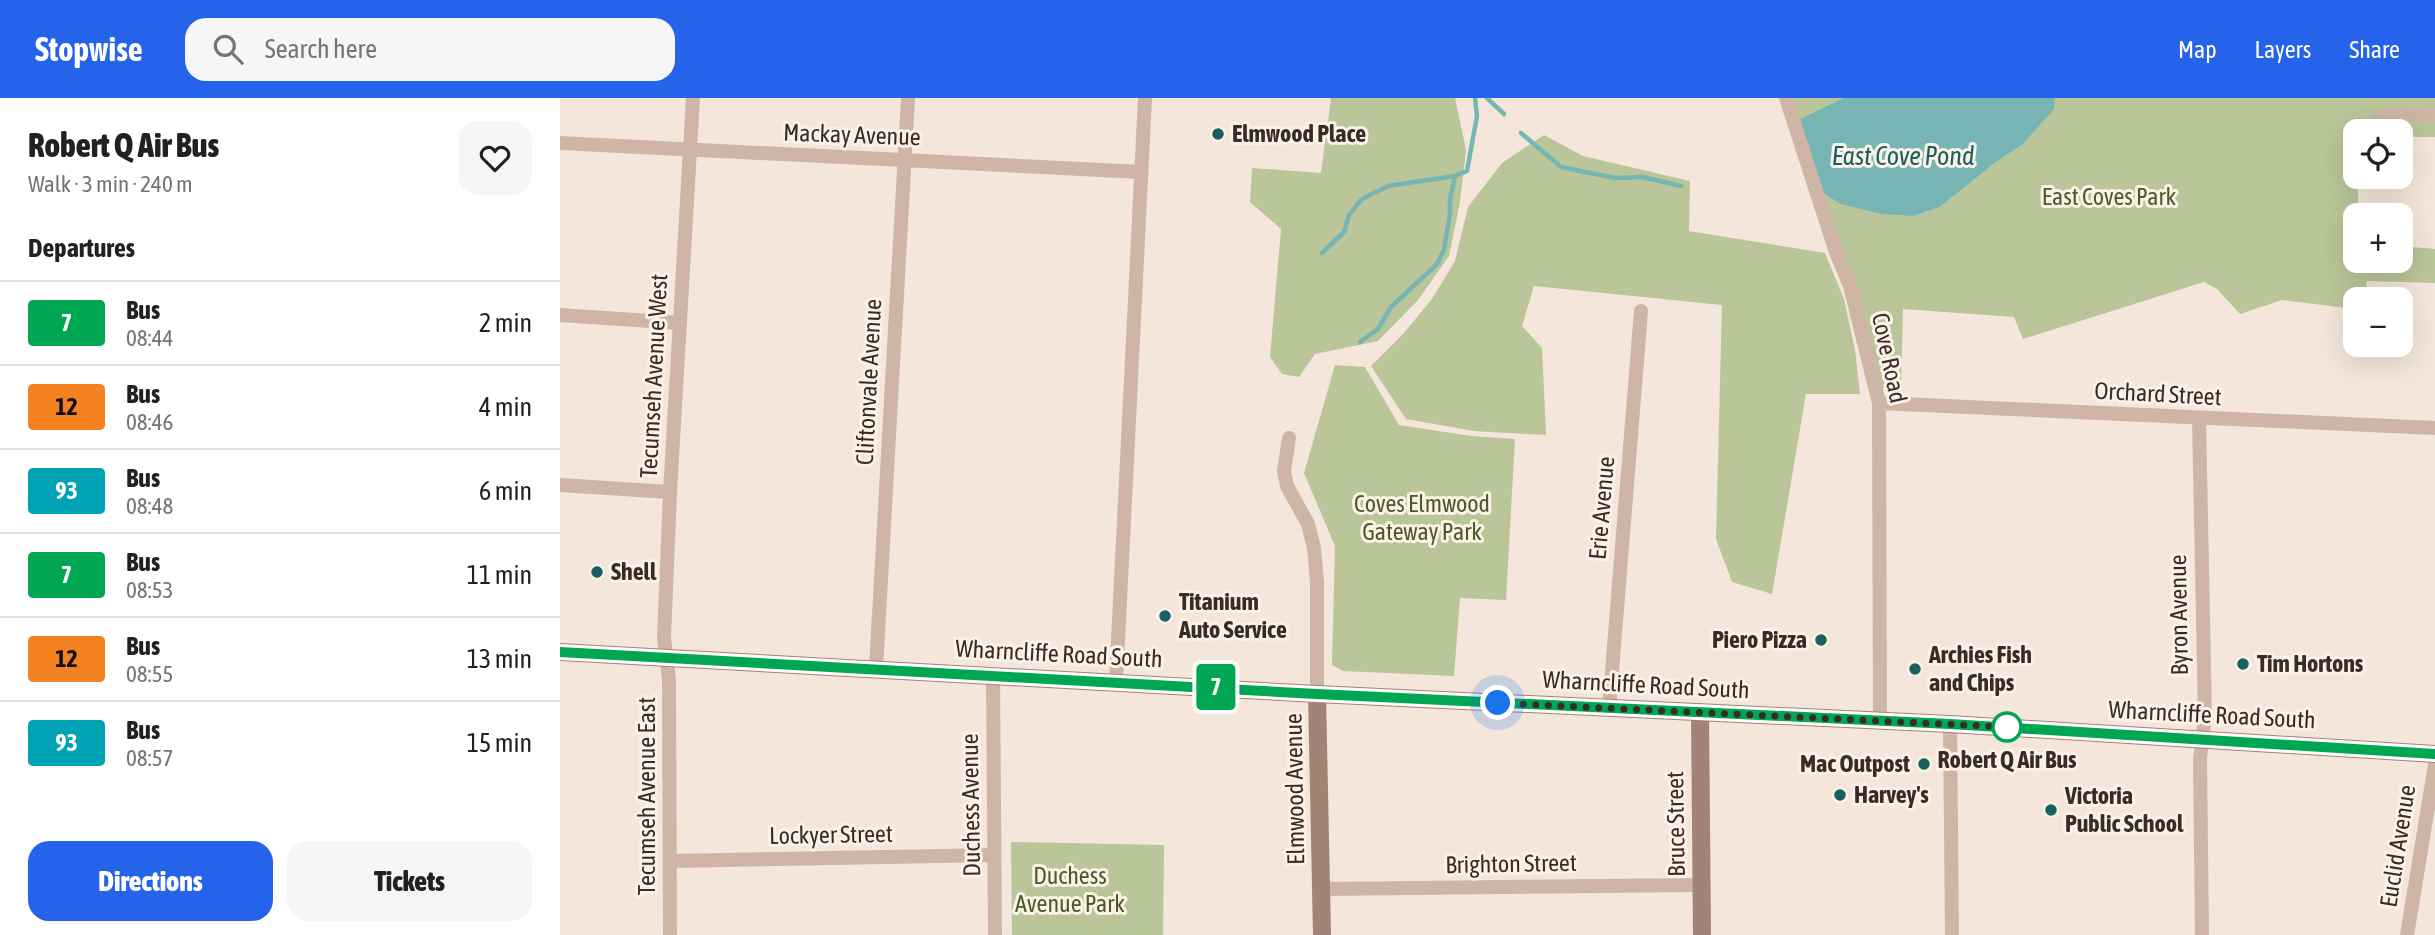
<!DOCTYPE html>
<meta charset="utf-8">
<style>
body{margin:0;font-family:"Asap Condensed",sans-serif;background:#f6f6f6;color:#202124;height:100vh;display:flex;flex-direction:column;font-size:26px;white-space:nowrap}
*{box-sizing:border-box;margin:0}
p{font-size:23px;color:#757577}
.icon{flex:none;width:38px;height:38px;fill:none;stroke:currentColor;stroke-width:2;stroke-linecap:round;stroke-linejoin:round}
.map{position:relative;flex:1;overflow:hidden}
.drawer{display:flex;flex-direction:column;background:#fff;width:560px}
.drawer>*{flex:none}
.badge{padding:0 14px;border-radius:5px;font-size:24px;line-height:46px}
.fabs{position:absolute;left:1783px;top:21px;display:grid;gap:14px}
.fabs a{display:grid;place-items:center;width:70px;height:70px;border-radius:14px;background:#fff;box-shadow:0 7px 28px #0002;font-size:35px}
.you{position:absolute;width:35px;height:35px;margin:-18px;border:5px solid #fff;border-radius:50%;background:#1a73e8;box-shadow:0 0 0 10px #1a73e833}
.map>.badge{position:absolute;translate:-50% -50%;box-shadow:0 0 0 4px #fff}
h2{padding:0 28px;font-size:26px;line-height:63px}
.round{display:grid;place-items:center;flex:none;width:74px;height:74px;border-radius:21px;background:#f6f6f6}
.headline{display:flex;align-items:center;justify-content:space-between;height:119px;padding:0 28px}
h1{font-size:33px;font-weight:800;line-height:52px}
.action{display:flex;gap:14px;margin-top:auto;padding:14px 28px}
.action a{flex:1;height:80px;border-radius:21px;background:#2563eb;color:#fff;font-size:28px;font-weight:800;line-height:80px;text-align:center}
.action a+a{background:#f6f6f6;color:#202124}
ul{padding:0;list-style:none}
li{display:flex;align-items:center;gap:21px;height:84px;padding:0 28px;border-top:2px solid #e0e0e0}
li div{flex:1}
li b{display:block;font-size:26px}
li em{font-style:normal}
li .badge{min-width:77px;font-weight:700;text-align:center}
header{display:flex;align-items:center;gap:42px;box-sizing:border-box;height:98px;padding:0 35px;background:#2563eb;color:#fff}
header strong{font-size:33px}
nav{display:flex;gap:38px;margin-inline-start:auto;font-size:24px}
.search{width:490px;height:63px;background:#f6f6f6;display:flex;align-items:center;gap:18px;box-sizing:border-box;padding:0 24px;border-radius:21px;color:#757577;font-size:26px}
main{display:flex;flex:1;min-height:0}
.map>svg:first-child{display:block}
.green{fill:#bac599}
.water{fill:#76b5b3}
.lines{fill:none;stroke-linecap:round;stroke-linejoin:round}
.stream{stroke:#76b5b3;stroke-width:4.5}
.street{stroke:#ceb5a5;stroke-width:14}
.secondary{stroke:#a28376;stroke-width:18}
.line-casing{stroke:#fff;stroke-width:16}
.line{stroke:#00a651;stroke-width:10}
.walk{stroke:#392b27;stroke-width:7;stroke-dasharray:0 12.6}
.poi-dot{fill:#185f5f;stroke:#fbf1e7;stroke-width:2.5}
.stop-dot{fill:#fff;stroke:#00a651;stroke-width:3.5}
.labels{text-anchor:middle;stroke-width:6;stroke-linejoin:round;paint-order:stroke}
.poi-label{font-size:24px;font-weight:bold;fill:#392b27;stroke:#fbf1e7;text-anchor:start}
.street-label{font-size:24px;fill:#392b27;stroke:#fbf1e7}
.park-label{font-size:24px;fill:#4b5a28;stroke:#fbf1e7}
.stop-label{font-size:24px;font-weight:bold;fill:#392b27;stroke:#fbf1e7}
.water-label{font-size:26px;font-style:italic;fill:#185f5f;stroke:#fbf1e7}
</style>
<header>
<strong>Stopwise</strong>
<div class="search"><svg class="icon" aria-label="search" viewBox="0 0 24 24"><circle cx="10" cy="10" r="6"/><path d="M15 15l6 6"/></svg>Search here</div>
<nav><a>Map</a><a>Layers</a><a>Share</a></nav>
</header>
<main>
<section class="drawer">
<div class="headline"><div><h1>Robert Q Air Bus</h1><p>Walk · 3 min · 240 m</p></div><a class="round"><svg class="icon" aria-label="heart" viewBox="0 0 24 24"><path d="M12 20l-8-8c-3-5 5-10 8-4 3-6 11-1 8 4z"/></svg></a></div>
<h2>Departures</h2>
<ul>
<li><span class="badge" style="background:#00a651;color:#fff">7</span><div><b>Bus</b><p>08:44</p></div><em>2 min</em></li>
<li><span class="badge" style="background:#f58220;color:#111">12</span><div><b>Bus</b><p>08:46</p></div><em>4 min</em></li>
<li><span class="badge" style="background:#00a3b4;color:#fff">93</span><div><b>Bus</b><p>08:48</p></div><em>6 min</em></li>
<li><span class="badge" style="background:#00a651;color:#fff">7</span><div><b>Bus</b><p>08:53</p></div><em>11 min</em></li>
<li><span class="badge" style="background:#f58220;color:#111">12</span><div><b>Bus</b><p>08:55</p></div><em>13 min</em></li>
<li><span class="badge" style="background:#00a3b4;color:#fff">93</span><div><b>Bus</b><p>08:57</p></div><em>15 min</em></li>
</ul>
<div class="action"><a>Directions</a><a>Tickets</a></div>
</section>
<div class="map">
<svg width="1875" height="837" viewBox="0 0 1875 837">
<rect width="100%" height="100%" fill="#f4e6da"/>
<path class="green" d="M 771,0 L 895,0 L 906,52 L 900,104 L 889,158 L 858,202 L 818,243 L 755,256 L 739,279 L 722,276 L 710,259 L 721,131 L 690,104 L 692,70 L 761,75 Z
M 1231,0 L 1283,0 L 1238,22 Z
M 1495,0 L 1875,0 L 1875,39 L 1841,39 L 1841,33 L 1796,33 L 1795,41 L 1799,117 L 1796,117 L 1796,163 L 1841,163 L 1841,148 L 1875,151 L 1875,185 L 1807,183 L 1805,201 L 1796,201 L 1795,211 L 1722,202 L 1680,216 L 1657,191 L 1644,184 L 1463,241 L 1454,219 L 1343,211 L 1341,291 L 1321,290 L 1260,93 L 1280,106 L 1354,118 L 1380,109 L 1436,64 L 1462,47 L 1493,11 Z
M 984,37 L 1023,58 L 1130,83 L 1129,133 L 1265,155 L 1284,201 L 1295,252 L 1300,296 L 1246,296 L 1212,496 L 1172,484 L 1156,441 L 1162,207 L 974,188 L 962,228 L 982,250 L 986,337 L 914,333 L 846,321 L 811,268 L 843,236 L 872,201 L 895,163 L 908,109 L 942,65 Z
M 775,267 L 805,269 L 839,327 L 911,338 L 955,341 L 946,502 L 900,500 L 894,578 L 783,573 L 772,567 L 775,448 L 744,375 Z
M 451,744 L 604,747 L 603,837 L 452,837 Z"/>
<path class="water" d="M 1283,0 L 1495,0 L 1494,11 L 1462,47 L 1436,64 L 1380,109 L 1354,118 L 1322,116 L 1280,106 L 1260,93 L 1238,22 Z"/>
<g class="lines">
<path class="stream" d="M 927,0 L 944,16
M 961,35 L 1001,69 L 1055,80 L 1083,79 L 1121,88
M 762,155 L 784,134 L 789,117 L 802,101 L 828,88 L 895,78
M 800,244 L 818,231 L 831,209 L 877,166 L 884,152 L 890,116 L 890,101 L 895,78 L 907,73 L 917,18 L 915,0"/>
<path class="street" d="M 1226,0 L 1276,154 L 1290,188 L 1319,305 L 1320,624
M 1820,18 L 1875,17
M 0,45 L 581,74
M 0,217 L 120,225
M 1319,305 L 1875,330
M 1639,321 L 1645,619 L 1640,661 L 1642,837
M 729,340 L 724,373 L 727,388 L 748,426 L 754,450 L 757,484 L 757,596
M 0,387 L 110,394
M 316,570 L 348,0
M 433,577 L 435,837
M 556,583 L 585,0
M 1049,610 L 1081,213
M 1390,626 L 1392,837
M 110,763 L 434,757
M 762,791 L 1141,787
M 110,837 L 109,581 L 104,540 L 110,394 L 133,0
M 1847,837 L 1875,667"/>
<path class="secondary" d="M 0,554 L 757,596 L 1390,626 L 1875,656
M 757,596 L 762,837
M 1140,614 L 1142,837"/>
</g>
<g class="lines">
<g class="line-casing">
<path id="line" d="M 0,554 L 757,596 L 1390,626 L 1875,656"/>
</g>
<use href="#line" class="line"/>
<path class="walk" d="M 938,605 L 1447,629"/>
</g>
<g class="poi-dot">
<circle cx="658" cy="36" r="7"/>
<circle cx="37" cy="474" r="7"/>
<circle cx="605" cy="518" r="7"/>
<circle cx="1261" cy="542" r="7"/>
<circle cx="1683" cy="566" r="7"/>
<circle cx="1355" cy="571" r="7"/>
<circle cx="1364" cy="666" r="7"/>
<circle cx="1280" cy="697" r="7"/>
<circle cx="1491" cy="712" r="7"/>
</g>
<circle class="stop-dot" cx="1447" cy="629" r="14"/>
<g class="labels">
<g class="poi-label">
<text x="672" y="44">Elmwood Place</text>
<text x="51" y="482">Shell</text>
<text x="619" y="512">Titanium<tspan x="619" dy="28">Auto Service</tspan></text>
<text x="1247" y="550" text-anchor="end">Piero Pizza</text>
<text x="1369" y="565">Archies Fish<tspan x="1369" dy="28">and Chips</tspan></text>
<text x="1697" y="574">Tim Hortons</text>
<text x="1350" y="674" text-anchor="end">Mac Outpost</text>
<text x="1294" y="705">Harvey's</text>
<text x="1505" y="706">Victoria<tspan x="1505" dy="28">Public School</tspan></text>
</g>
<g class="street-label">
<text transform="translate(292 37) rotate(2)" y="8">Mackay Avenue</text>
<text transform="translate(1329 260) rotate(78)" y="8">Cove Road</text>
<text transform="translate(94 278) rotate(-87)" y="8">Tecumseh Avenue West</text>
<text transform="translate(309 284) rotate(-87)" y="8">Cliftonvale Avenue</text>
<text transform="translate(1598 296) rotate(3)" y="8">Orchard Street</text>
<text transform="translate(1042 410) rotate(-85)" y="8">Erie Avenue</text>
<text transform="translate(1619 517) rotate(-91)" y="8">Byron Avenue</text>
<text transform="translate(499 556) rotate(3)" y="8">Wharncliffe Road South</text>
<text transform="translate(1086 587) rotate(3)" y="8">Wharncliffe Road South</text>
<text transform="translate(1652 617) rotate(3)" y="8">Wharncliffe Road South</text>
<text transform="translate(735 691) rotate(-91)" y="8">Elmwood Avenue</text>
<text transform="translate(87 698) rotate(-90)" y="8">Tecumseh Avenue East</text>
<text transform="translate(411 707) rotate(-91)" y="8">Duchess Avenue</text>
<text transform="translate(1116 726) rotate(-91)" y="8">Bruce Street</text>
<text transform="translate(271 737) rotate(-1)" y="8">Lockyer Street</text>
<text transform="translate(1838 748) rotate(-81)" y="8">Euclid Avenue</text>
<text transform="translate(951 766) rotate(-1)" y="8">Brighton Street</text>
</g>
<g class="park-label">
<text x="1549" y="107">East Coves Park</text>
<text x="862" y="414">Coves Elmwood<tspan x="862" dy="28">Gateway Park</tspan></text>
<text x="510" y="786">Duchess<tspan x="510" dy="28">Avenue Park</tspan></text>
</g>
<g class="stop-label">
<text x="1447" y="670">Robert Q Air Bus</text>
</g>
<g class="water-label">
<text x="1343" y="67">East Cove Pond</text>
</g>
</g>
</svg>
<div class="fabs">
<a><svg class="icon" aria-label="locate" viewBox="0 0 24 24"><circle cx="12" cy="12" r="6"/><path d="M12 2v4M12 18v4M2 12h4M18 12h4"/></svg></a>
<a>+</a>
<a>−</a>
</div>
<div class="you" style="left:938px;top:605px"></div>
<b class="badge" style="left:656px;top:589px;background:#00a651;color:#fff">7</b>
</div>
</main>
